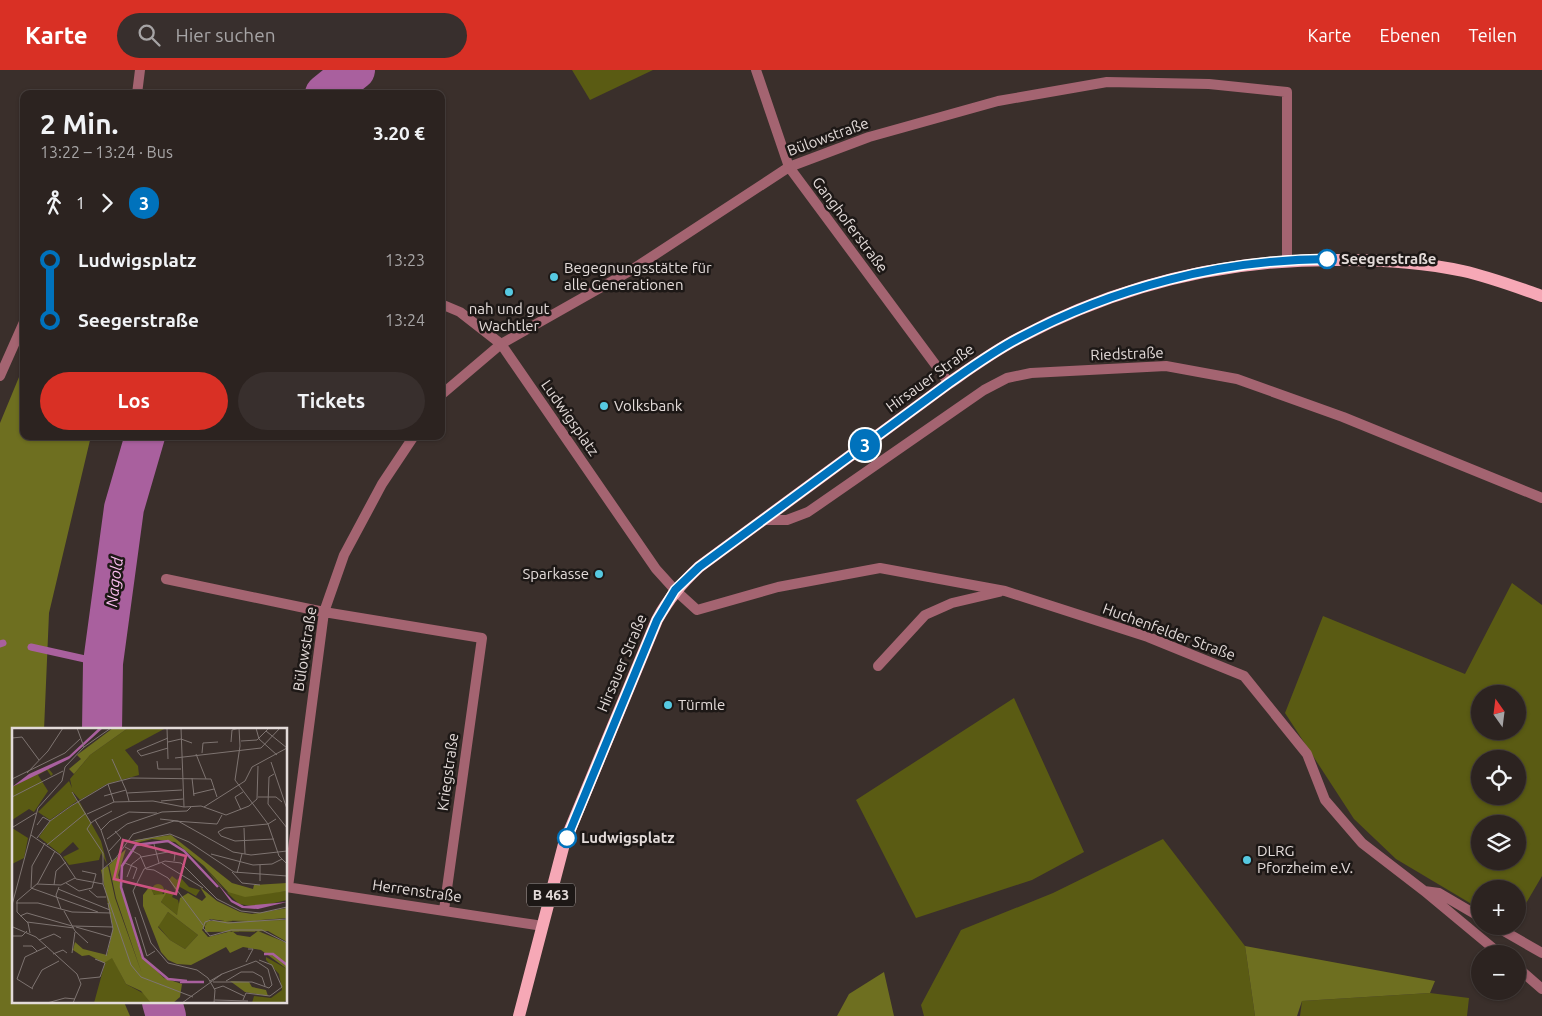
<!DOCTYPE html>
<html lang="de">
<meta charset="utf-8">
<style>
body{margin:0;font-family:Ubuntu,sans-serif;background:#382f2d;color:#f1f3f6;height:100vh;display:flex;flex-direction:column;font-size:19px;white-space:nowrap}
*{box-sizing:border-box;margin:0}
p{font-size:16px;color:#a6a4a5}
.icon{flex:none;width:28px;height:28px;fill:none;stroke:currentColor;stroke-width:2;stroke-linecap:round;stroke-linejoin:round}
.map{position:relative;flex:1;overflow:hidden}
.details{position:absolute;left:20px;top:20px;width:425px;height:350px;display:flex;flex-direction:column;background:#2c2320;border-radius:10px;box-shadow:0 1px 4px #0004,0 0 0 1px #48403e}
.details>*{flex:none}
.badge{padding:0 10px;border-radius:16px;font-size:18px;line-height:32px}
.needle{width:32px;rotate:346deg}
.buttons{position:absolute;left:1471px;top:615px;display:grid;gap:10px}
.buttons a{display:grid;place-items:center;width:55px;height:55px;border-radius:50%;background:#2c2320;box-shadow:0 1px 4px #0004,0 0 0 1px #48403e;font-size:25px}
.map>.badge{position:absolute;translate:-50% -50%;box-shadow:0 0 0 2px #fff}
.legs{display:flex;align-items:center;gap:8px;height:55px;padding:0 20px;font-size:16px}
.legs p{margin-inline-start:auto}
.head{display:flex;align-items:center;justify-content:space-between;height:85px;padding:0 20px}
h1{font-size:28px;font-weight:700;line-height:38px}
.action{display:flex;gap:10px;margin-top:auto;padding:10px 20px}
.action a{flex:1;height:58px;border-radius:30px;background:#d93025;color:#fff;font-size:20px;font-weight:700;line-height:58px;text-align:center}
.action a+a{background:#382f2d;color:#f1f3f6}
ul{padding:0 20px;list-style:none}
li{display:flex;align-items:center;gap:18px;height:60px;font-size:19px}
li i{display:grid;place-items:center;width:8px;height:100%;margin:0 6px;background:currentColor}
li i::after{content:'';width:12px;height:12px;margin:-6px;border:4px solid;border-radius:50%;background:#2c2320}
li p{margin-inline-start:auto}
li:first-child i{background:linear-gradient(#0000 50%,currentColor 0)}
li:last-child i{background:linear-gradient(currentColor 50%,#0000 0)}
header{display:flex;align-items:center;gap:30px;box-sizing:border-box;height:70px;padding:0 25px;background:#d93025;color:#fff}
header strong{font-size:24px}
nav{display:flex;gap:28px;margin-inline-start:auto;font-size:18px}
.search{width:350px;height:45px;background:#382f2d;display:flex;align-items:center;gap:12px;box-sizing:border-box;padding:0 18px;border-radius:28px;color:#a6a4a5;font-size:19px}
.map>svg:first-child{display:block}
.green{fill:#5a5b13;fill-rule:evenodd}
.forest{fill:#6e6f20}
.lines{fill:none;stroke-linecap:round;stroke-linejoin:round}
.stream{stroke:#a9609e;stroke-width:7}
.river{stroke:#a9609e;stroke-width:40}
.minor{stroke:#a46471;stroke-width:10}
.tertiary{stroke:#a46471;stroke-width:10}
.primary{stroke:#f6a8b6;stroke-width:12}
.line-1-casing{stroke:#fff;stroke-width:11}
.line-1{stroke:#0072bc;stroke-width:8}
.stop-1-dot{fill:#fff;stroke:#0072bc;stroke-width:2.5}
.poi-dot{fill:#56c9e1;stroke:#1d1816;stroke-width:2}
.labels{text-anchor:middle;stroke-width:5;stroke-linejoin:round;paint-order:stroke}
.shield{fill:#1d1816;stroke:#a8a09e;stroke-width:1}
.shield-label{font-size:14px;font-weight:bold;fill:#e3dbd9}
.street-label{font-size:15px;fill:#e3dbd9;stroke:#1d1816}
.stop-label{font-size:15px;font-weight:bold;fill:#e3dbd9;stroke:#1d1816;text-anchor:start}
.poi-label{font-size:15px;fill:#e3dbd9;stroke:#1d1816;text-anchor:start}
.water-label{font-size:16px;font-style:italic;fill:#fabeef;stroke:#1d1816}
.inset-river{fill:none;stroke:#a9609e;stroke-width:2.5}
.inset-road{fill:none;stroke:#7e7471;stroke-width:1}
.view{fill:#cc5281;fill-opacity:0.15;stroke:#cc5281;stroke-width:2.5}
.inset-edge{fill:none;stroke:#e3dbd9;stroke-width:2.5}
</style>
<header>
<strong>Karte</strong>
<div class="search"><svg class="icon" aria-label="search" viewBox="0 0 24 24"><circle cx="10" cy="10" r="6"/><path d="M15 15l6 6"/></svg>Hier suchen</div>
<nav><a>Karte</a><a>Ebenen</a><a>Teilen</a></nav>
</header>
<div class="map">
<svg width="1542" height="946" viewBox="0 0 1542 946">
<rect width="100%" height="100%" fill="#3a2f2b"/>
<path class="green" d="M 572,0 L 653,0 L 590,30 Z
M 1512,513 L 1542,535 L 1542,806 L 1518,847 L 1518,819 L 1480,819 L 1480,839 L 1396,789 L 1354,749 L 1285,643 L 1323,546 L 1465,604 ZM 1480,624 L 1518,624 L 1518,661 L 1480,661 ZM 1480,689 L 1518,689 L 1518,726 L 1480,726 ZM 1480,754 L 1518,754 L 1518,791 L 1480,791 Z
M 1014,628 L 1084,782 L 1032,810 L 916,848 L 856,730 Z
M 1163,769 L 1245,876 L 1255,946 L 924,946 L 921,935 L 961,860 L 1053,823 Z
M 1430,923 L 1469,928 L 1467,946 L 1300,946 L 1302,931 Z"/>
<path class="forest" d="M 24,295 L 24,366 L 91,366 L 49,543 L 44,660 L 14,660 L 14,932 L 124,932 L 130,946 L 0,946 L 0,353 Z
M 1245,876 L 1435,911 L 1430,923 L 1302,931 L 1297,946 L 1255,946 Z
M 884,902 L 894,946 L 837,946 L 849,924 Z"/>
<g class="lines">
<path class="stream" d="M 0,574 L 3,573
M 31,577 L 103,593"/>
<path class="river" d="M 325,24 L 355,0
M 102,660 L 103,593 L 124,438 L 145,366
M 162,932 L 166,946"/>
<path class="minor" d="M 756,0 L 789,97 L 949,313
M 137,24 L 140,0
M 441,325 L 501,274 L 630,201 L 789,97 L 869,67 L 998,31 L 1107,12 L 1209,14 L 1287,22 L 1287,190
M 764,450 L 787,450 L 808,442 L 984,320 L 1007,308 L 1031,303 L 1166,296 L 1237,309 L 1343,347 L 1542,428
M 166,509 L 324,542 L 482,568 L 444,840
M 675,520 L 697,540 L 778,517 L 880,498 L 1005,521 L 1148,567 L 1244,606 L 1307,684 L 1325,730 L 1362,773 L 1423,820 L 1500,884
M 878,596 L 925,545 L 952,533 L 999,522
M 286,817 L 543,856
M 288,817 L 324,542 L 344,485 L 382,414 L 414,366
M 1424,821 L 1439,823 L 1480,847
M 1495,856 L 1542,883
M 1518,898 L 1542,919"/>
<path class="tertiary" d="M 441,234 L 460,242 L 501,274 L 656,499 L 675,520
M 0,306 L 24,252"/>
<path class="primary" d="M 519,946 L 564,774 L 657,550 C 669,528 681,514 699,497 L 949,313 C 972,297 994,281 1019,268 C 1122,213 1229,188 1346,190 C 1385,190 1425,193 1463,201 C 1490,207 1516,217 1542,226"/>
</g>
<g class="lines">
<g class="line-1-casing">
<path id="line-1" d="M 567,768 L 657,550 L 675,520 L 699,497 L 949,313 C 972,297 994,281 1019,268 C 1114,217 1220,190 1327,189"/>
</g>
<use href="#line-1" class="line-1"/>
</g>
<g class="stop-1-dot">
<circle cx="1327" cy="189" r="9"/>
<circle cx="567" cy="768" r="9"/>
</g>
<g class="poi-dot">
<circle cx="554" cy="207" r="5"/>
<circle cx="509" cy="222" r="5"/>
<circle cx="604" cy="336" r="5"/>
<circle cx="599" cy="504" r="5"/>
<circle cx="668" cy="635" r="5"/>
<circle cx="1247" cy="790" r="5"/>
</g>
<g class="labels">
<rect class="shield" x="527" y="813.5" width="48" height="23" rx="4"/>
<g class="shield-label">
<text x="551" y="830">B 463</text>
</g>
<g class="street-label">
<text transform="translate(828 67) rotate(-20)" y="5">Bülowstraße</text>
<text transform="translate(850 155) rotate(53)" y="5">Ganghoferstraße</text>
<text transform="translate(1127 284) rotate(-2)" y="5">Riedstraße</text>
<text transform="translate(930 308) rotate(-36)" y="5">Hirsauer Straße</text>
<text transform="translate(570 348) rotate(55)" y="5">Ludwigsplatz</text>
<text transform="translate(1169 562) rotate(20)" y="5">Huchenfelder Straße</text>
<text transform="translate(305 579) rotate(-81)" y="5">Bülowstraße</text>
<text transform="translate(622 593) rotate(-67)" y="5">Hirsauer Straße</text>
<text transform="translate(448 702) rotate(-82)" y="5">Kriegstraße</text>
<text transform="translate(417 821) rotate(8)" y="5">Herrenstraße</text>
</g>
<g class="stop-label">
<text x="1341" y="194">Seegerstraße</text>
<text x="581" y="773">Ludwigsplatz</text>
</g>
<g class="poi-label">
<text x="564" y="203">Begegnungsstätte für<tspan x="564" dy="17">alle Generationen</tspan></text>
<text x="509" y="244" text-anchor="middle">nah und gut<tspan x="509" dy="17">Wachtler</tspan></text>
<text x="614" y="341">Volksbank</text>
<text x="589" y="509" text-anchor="end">Sparkasse</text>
<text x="678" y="640">Türmle</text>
<text x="1257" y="786">DLRG<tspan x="1257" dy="17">Pforzheim e.V.</tspan></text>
</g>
<g class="water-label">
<text transform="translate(114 512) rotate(-83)" y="6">Nagold</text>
</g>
</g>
<g transform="translate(12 658)">
<rect width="275" height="275" fill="#3a2f2b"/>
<path d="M 116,0 L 154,0 L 113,22 L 126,38 L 127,47 L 95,56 L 68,72 L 60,63 L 65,73 L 38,92 L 26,84 L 57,53 L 60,60 L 58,51 L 78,27 ZM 36,40 L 41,46 L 39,48 L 35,42 L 26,47 L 36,63 L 22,84 L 17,81 L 0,92 L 0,59 ZM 67,73 L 89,113 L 95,136 L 89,125 L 87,132 L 57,137 L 51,129 L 67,121 L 61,114 L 48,126 L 27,109 L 38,93 ZM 0,100 L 16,110 L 12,130 L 0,136 ZM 192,138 L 215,165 L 218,163 L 238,167 L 275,163 L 275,172 L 245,179 L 227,176 L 205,155 ZM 160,148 L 165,152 L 168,149 L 177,159 L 188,162 L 184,168 L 168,159 L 164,163 L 157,152 ZM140 162a6 6 0 1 1 12 0a6 6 0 1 1-12 0ZM 155,163 L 162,165 L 160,169 L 166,172 L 168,180 L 165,187 L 149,174 ZM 156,184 L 186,207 L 173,221 L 158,212 L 146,198 ZM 100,229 L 114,256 L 138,269 L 139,275 L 82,275 L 94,231 ZM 254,229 L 275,241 L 275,272 L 270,275 L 240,275 L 242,268 L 259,270 L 270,262 L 267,246 L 254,232 Z" fill="#5a5b13"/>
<path d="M 101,0 L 116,0 L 78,27 L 62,46 L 57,41 L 69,31 L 65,27 ZM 159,107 L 220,155 L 241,161 L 242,157 L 275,155 L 275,163 L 233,169 L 216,164 L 192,138 L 163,114 L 140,111 L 124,115 L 123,112 ZM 114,121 L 106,147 L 129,228 L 152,250 L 170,256 L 168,269 L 161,275 L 139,275 L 129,263 L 114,256 L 100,230 L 92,235 L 77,227 L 70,228 L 61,222 L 63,214 L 71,221 L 95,227 L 101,200 L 89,142 L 96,138 L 103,170 L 130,246 L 104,170 L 97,137 ZM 138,158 L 142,167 L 152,166 L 153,161 L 160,164 L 155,164 L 149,174 L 165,187 L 168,170 L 176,165 L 190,173 L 194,169 L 188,159 L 205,173 L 228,184 L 240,186 L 275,180 L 275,190 L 221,194 L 198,191 L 190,202 L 196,209 L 220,203 L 225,207 L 238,209 L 246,203 L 275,215 L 275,241 L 249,222 L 231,219 L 218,225 L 214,219 L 179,237 L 165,236 L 156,232 L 149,224 L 131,178 L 131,167 ZM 156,184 L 186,207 L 173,221 L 158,212 L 146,199 ZM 275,192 L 275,214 L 256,203 L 193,204 L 193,197 L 197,193 ZM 218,253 L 237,254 L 240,259 L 254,262 L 256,268 L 233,264 Z" fill="#6e6f20" fill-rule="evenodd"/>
<path d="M 87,0 L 91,0 L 57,31 L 0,59 L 17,46 L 57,28 ZM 205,155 L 220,172 L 232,178 L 275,174 L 246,181 L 230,180 L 219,174 Z" fill="#a9609e"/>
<path class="inset-river" d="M 252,226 L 261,226 L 275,237M 175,253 L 156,251 L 131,230 L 109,159 L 110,138 L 124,117 L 156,113 L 172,123 L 206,159M 168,254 L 192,254"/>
<path class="inset-road" d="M 155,0 L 156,31M 169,0 L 172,79M 227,0 L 228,18 L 223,52 L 256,96 L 267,128 L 275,136M 244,0 L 247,11 L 265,27M 254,3 L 275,20M 0,10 L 10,9 L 27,32M 156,10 L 125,23 L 129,28 L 156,20M 229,13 L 245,12 L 257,0M 156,14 L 169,11 L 180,15M 219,14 L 220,2 L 228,0M 72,19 L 99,0M 190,25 L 191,15 L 206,14M 184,26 L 194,51M 163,30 L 249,20 L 268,0M 100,31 L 114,62M 145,33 L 146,41 L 169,41M 259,34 L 275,81M 15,45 L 36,23 L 51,0M 262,46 L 257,49 L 256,76 L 275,100M 180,50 L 182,68M 0,51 L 53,25 L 68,11M 96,56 L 102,74M 60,64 L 79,95M 115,65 L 170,62M 181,66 L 202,61M 92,68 L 114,62 L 117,73M 0,69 L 51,43M 246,69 L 264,69 L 270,74M 149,73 L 171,71M 192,79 L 233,53 L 240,39 L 275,20M 229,82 L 223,69 L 231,64M 75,86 L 102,74 L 141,73 L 172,79 L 189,78 L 214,87 L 237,78 L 245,71 L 246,38M 148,91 L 166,93 L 221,124 L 239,127 L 275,123M 83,92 L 100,83M 79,95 L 75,101 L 91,125 L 91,156 L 119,237 L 129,249 L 181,269M 79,95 L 83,92 L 89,102 L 100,134M 25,97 L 31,89 L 38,93M 1,99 L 24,85M 232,100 L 233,126M 89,102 L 98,93 L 117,84 L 145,85M 19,107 L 48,127 L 64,151 L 91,156M 25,110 L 38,93 L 59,78 L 96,56 L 119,50 L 199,51 L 205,69M 95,111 L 115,96 L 150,84 L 175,83 L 179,79M 262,111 L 223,113 L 209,108 L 206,104 L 213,100 L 256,96 L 264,91M 117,114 L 158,106 L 177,114 L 222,144 L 275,148M 142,116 L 147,135M 35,117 L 74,85M 113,119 L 128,127 L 134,141 L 142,142 L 156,150 L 191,197M 97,123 L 109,110 L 103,103M 199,126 L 241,137 L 260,136 L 270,131M 113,135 L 125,140 L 121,151M 150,135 L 191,160M 91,141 L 104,130 L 121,106 L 162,93 L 205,96 L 210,87M 220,144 L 230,155 L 248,157M 225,145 L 230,126M 115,149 L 120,136 L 129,129 L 156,124 L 163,126 L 162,133M 248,153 L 248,137M 54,155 L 67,163 L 80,160 L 84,146 L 70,143M 25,156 L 49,157 L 63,150M 42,157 L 44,143 L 54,134M 47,159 L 44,167 L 49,181M 19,160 L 86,184M 19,160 L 20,138 L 33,115M 46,161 L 98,182M 77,162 L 85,169 L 94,169M 4,175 L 26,175 L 60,184 L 99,185M 0,177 L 26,80 L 50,53 L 53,39 L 72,19 L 65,0M 52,183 L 63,203 L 76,215M 8,188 L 15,185 L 60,198 L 101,199M 123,189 L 135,228 L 143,223M 275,191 L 216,195 L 199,192 L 193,194 L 191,200 L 198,208 L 219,202 L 250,202 L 275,215M 15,194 L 62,200M 1,199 L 24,209 L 65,246 L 69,256 L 61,275M 64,199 L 99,209M 18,205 L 16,195 L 5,184 L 5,173 L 26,155 L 43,123M 0,208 L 10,208 L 15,203M 27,212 L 42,206 L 49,210M 11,218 L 20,218 L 25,223M 60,225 L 63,204M 41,226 L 51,222 L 55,225M 94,228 L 101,201 L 96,175M 234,234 L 241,221 L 236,221M 5,251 L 13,229 L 34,219M 5,251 L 21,261M 68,251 L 88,249 L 93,235 L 83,231M 214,253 L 229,244 L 241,244 L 250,249 L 253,258M 201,254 L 240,254 L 257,260 L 260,257 L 256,241 L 244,233 L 210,246M 20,260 L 30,242 L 47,233M 202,261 L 211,258 L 232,268M 203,272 L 236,273M 231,272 L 234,265 L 258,268 L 270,259 L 260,237 L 247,232M 35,275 L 53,270 L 63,271M 170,275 L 210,246 L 198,253M 202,275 L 203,262 L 196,250 L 185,242 L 156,235 L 139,215 L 121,163 L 132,141 L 153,133 L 169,135 L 205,171 L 229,183 L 248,185 L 275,179"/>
<path class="view" d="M 111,112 L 174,128 L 164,166 L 102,151 Z"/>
<rect width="275" height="275" class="inset-edge"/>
</g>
</svg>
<div class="buttons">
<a><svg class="needle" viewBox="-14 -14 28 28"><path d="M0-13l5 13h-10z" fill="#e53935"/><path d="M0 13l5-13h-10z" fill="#a6a4a5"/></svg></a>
<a><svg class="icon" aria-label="locate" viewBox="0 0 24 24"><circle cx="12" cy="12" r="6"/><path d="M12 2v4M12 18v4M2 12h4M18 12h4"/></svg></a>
<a><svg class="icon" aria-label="layers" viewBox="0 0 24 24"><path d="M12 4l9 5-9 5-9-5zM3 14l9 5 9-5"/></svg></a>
<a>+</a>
<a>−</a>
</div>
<b class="badge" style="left:865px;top:375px;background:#0072bc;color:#fff">3</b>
<section class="details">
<div class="head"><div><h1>2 Min.</h1><p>13:22 – 13:24 · Bus</p></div><b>3.20 €</b></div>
<div class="legs"><svg class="icon" aria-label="walk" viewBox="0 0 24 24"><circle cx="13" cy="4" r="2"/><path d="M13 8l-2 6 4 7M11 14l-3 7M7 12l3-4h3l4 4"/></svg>1<svg class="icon" aria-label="forward" viewBox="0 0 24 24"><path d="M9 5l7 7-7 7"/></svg><b class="badge" style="background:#0072bc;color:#fff">3</b></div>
<ul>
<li><i style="color:#0072bc"></i><b>Ludwigsplatz</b><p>13:23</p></li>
<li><i style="color:#0072bc"></i><b>Seegerstraße</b><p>13:24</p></li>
</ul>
<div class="action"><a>Los</a><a>Tickets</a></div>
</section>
</div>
